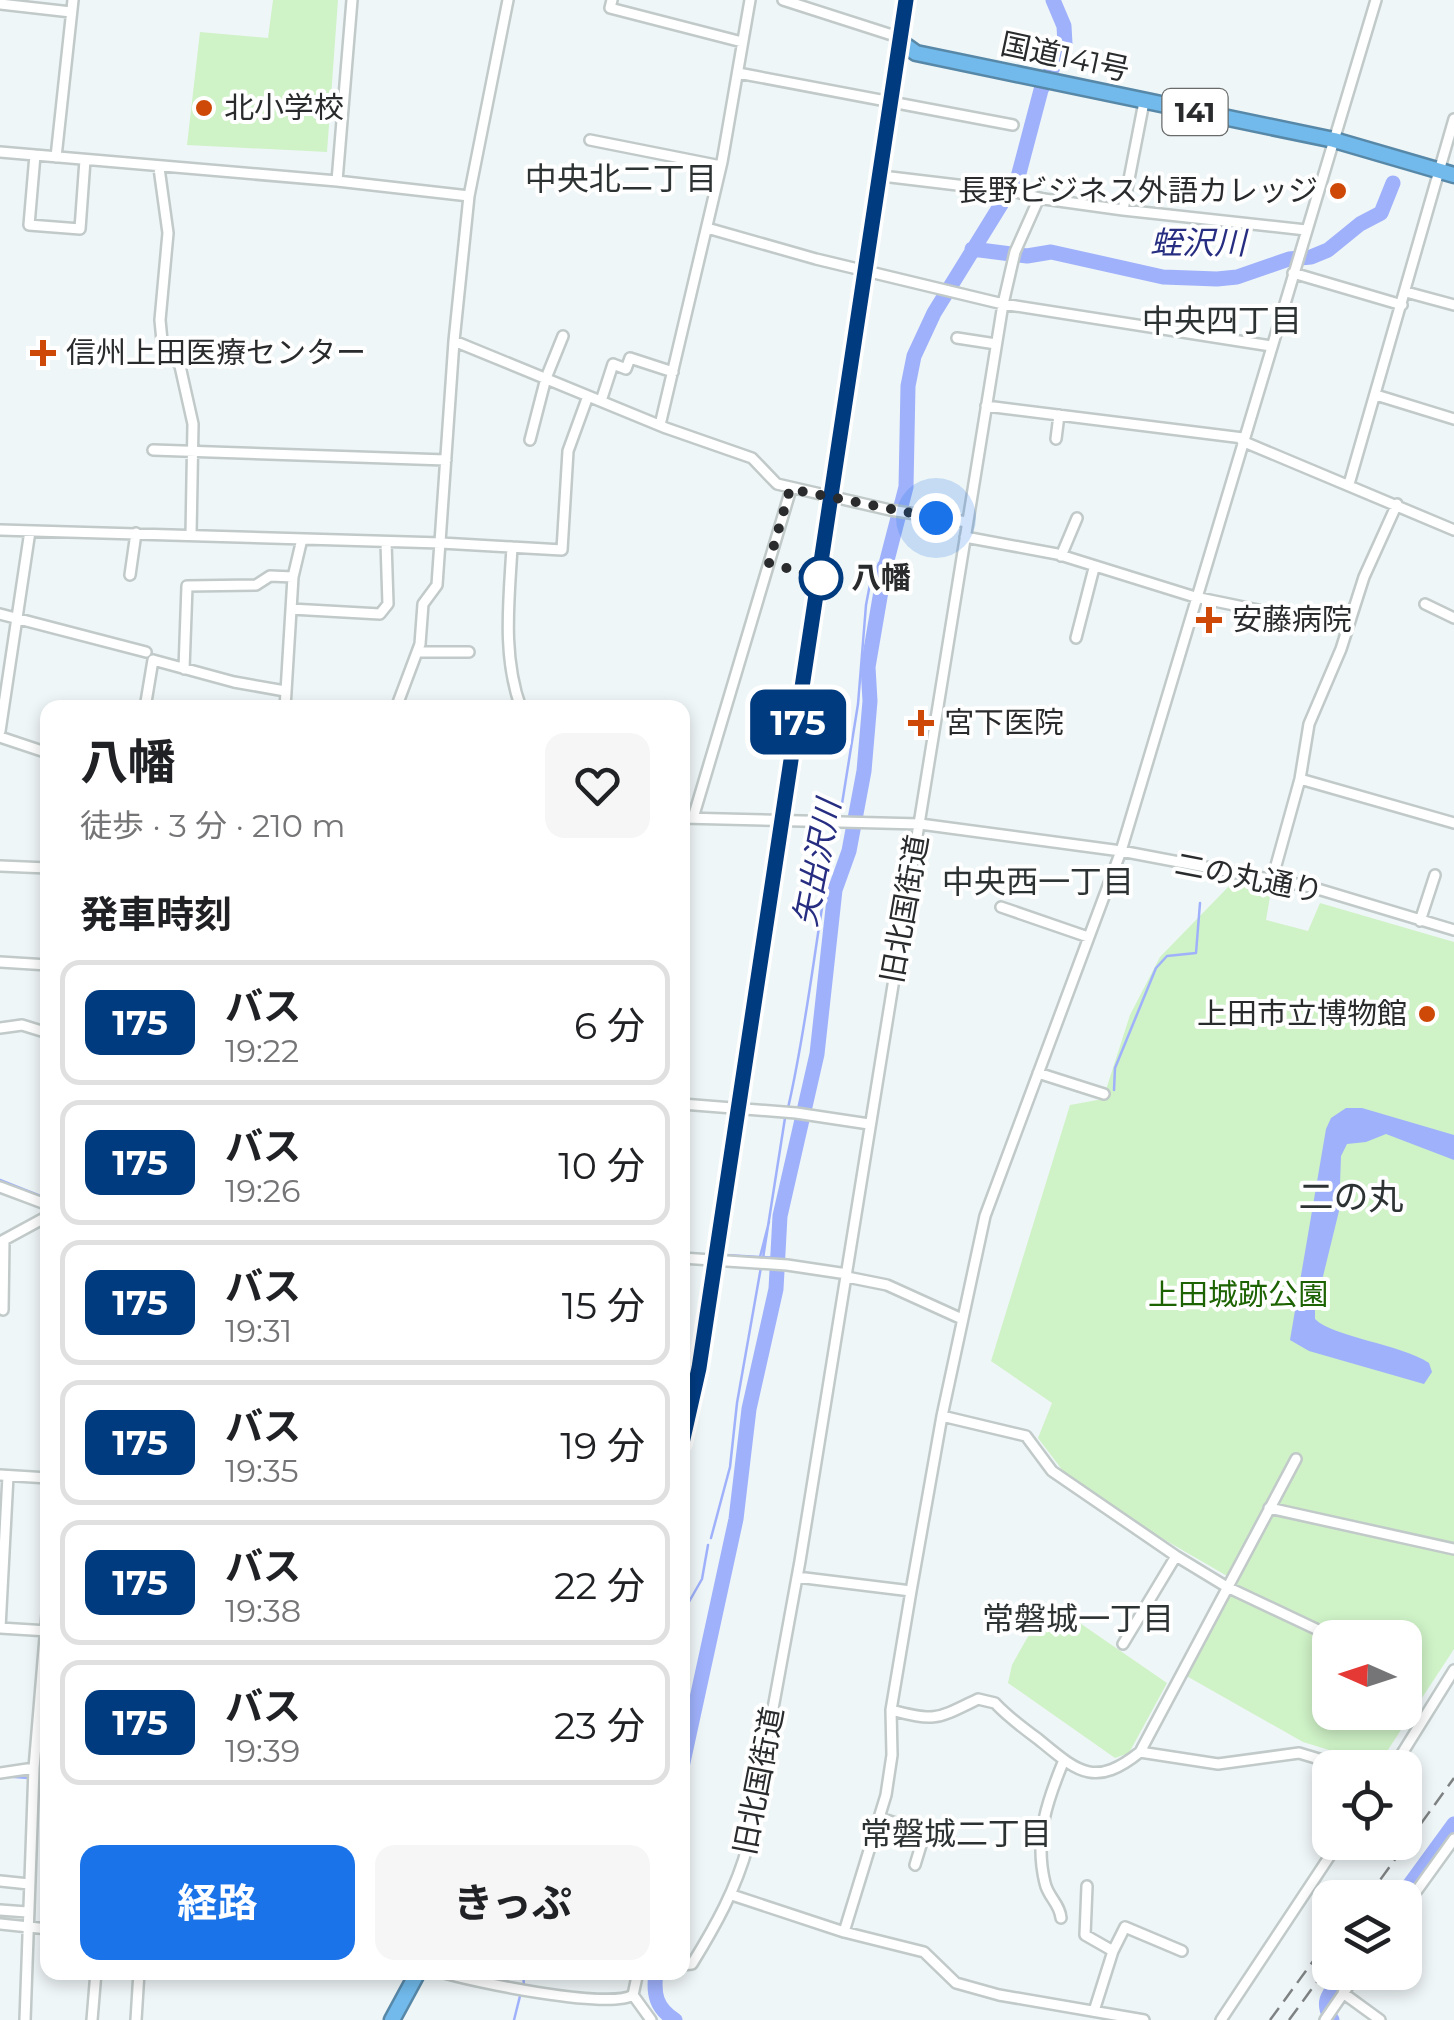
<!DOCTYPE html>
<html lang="ja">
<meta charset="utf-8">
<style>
body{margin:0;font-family:Montserrat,"Noto Sans JP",sans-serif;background:#f6f6f6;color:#202124;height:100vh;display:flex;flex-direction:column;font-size:38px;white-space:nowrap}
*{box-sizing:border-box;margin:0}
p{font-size:32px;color:#757577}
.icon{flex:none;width:55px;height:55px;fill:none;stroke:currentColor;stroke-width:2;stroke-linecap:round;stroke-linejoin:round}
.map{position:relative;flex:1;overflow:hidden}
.details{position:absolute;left:40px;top:700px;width:650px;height:1280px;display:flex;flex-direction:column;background:#fff;border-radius:20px;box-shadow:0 5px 15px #0003}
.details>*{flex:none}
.badge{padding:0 20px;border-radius:15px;font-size:35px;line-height:65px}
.needle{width:65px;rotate:273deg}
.buttons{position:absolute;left:1312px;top:1620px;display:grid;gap:20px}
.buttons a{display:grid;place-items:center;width:110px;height:110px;border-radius:20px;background:#fff;box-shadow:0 5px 15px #0003;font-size:50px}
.you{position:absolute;width:50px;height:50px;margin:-25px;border:8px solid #fff;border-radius:50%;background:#1a73e8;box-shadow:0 0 0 15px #1a73e833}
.map>.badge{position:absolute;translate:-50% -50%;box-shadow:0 0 0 5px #fff}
h2{padding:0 40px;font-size:38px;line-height:90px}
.round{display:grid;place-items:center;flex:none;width:105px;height:105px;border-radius:20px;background:#f6f6f6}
.head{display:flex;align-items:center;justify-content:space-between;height:170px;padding:0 40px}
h1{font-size:48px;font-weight:700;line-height:75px}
.cta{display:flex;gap:20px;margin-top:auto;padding:20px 40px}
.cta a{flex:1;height:115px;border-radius:20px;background:#1a73e8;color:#fff;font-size:40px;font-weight:700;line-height:115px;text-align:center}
.cta a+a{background:#f6f6f6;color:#202124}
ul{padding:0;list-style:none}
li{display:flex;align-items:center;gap:30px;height:125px;margin:0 20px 15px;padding:0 20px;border:5px solid #e0e0e0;border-radius:20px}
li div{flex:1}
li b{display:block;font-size:38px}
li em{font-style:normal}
li .badge{min-width:110px;font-weight:700;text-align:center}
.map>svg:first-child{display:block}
.green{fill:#cff2c7;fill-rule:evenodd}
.water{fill:#9fb1fb}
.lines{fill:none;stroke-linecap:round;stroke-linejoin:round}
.stream{stroke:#9fb1fb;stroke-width:2.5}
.river{stroke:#9fb1fb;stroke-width:15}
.minor-casing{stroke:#c1c9c9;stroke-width:14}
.highway-casing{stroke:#5888a8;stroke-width:19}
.minor{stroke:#fff;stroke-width:9}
.highway{stroke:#71baeb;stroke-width:14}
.rail{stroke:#7e8283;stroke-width:2.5;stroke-dasharray:15 8;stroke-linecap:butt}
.line-casing{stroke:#fff;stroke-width:22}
.line{stroke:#003b80;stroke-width:15}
.walk{stroke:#292b2c;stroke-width:10;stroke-dasharray:0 18}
.poi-dot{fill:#ce4907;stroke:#fff;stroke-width:4}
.stop-dot{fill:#fff;stroke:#003b80;stroke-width:5}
.labels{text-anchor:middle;stroke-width:8;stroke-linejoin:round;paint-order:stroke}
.shield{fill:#fff;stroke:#696b6b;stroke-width:2.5}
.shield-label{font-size:28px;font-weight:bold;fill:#292b2c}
.street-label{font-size:30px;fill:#292b2c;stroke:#fff}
.poi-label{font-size:30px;fill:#292b2c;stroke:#fff;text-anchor:start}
.stop-label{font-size:30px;font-weight:bold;fill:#292b2c;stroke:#fff;text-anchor:start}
.park-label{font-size:30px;fill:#1d6303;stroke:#fff}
.neighbourhood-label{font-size:32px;fill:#2d3233;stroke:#fff}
.water-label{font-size:32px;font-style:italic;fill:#272e81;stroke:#fff}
.quarter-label{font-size:35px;fill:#2d3233;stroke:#fff}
</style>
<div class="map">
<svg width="1454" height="2020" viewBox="0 0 1454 2020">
<rect width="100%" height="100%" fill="#eff6f7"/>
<path class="green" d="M 273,0 L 338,0 L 327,152 L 187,145 L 200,32 L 268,38 Z
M 1232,883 L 1271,891 L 1266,920 L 1308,931 L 1320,903 L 1454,942 L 1454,1649 L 1378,1765 L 1303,1742 L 1183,1674 L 1234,1580 L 1096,1500 L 1066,1475 L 1038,1438 L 1052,1403 L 991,1361 L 1070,1105 L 1103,1099 L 1130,1015 L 1160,957 ZM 1330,1638 L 1405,1638 L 1405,1712 L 1330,1712 Z
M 1058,1608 L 1167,1683 L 1129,1753 L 1115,1758 L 1008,1683 L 1012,1665 L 1040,1615 Z"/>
<path class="water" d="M 1346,1108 L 1362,1108 L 1454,1135 L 1454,1160 L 1386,1134 L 1366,1142 L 1347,1144 L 1341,1156 L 1339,1211 L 1315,1309 L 1315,1319 C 1332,1337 1401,1344 1429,1363 L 1432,1372 L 1424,1384 L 1309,1351 L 1290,1340 L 1326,1129 L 1331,1118 Z"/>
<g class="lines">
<path class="stream" d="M 841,810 L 858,704 L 866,605 L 870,584 L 879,563 L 888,559
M 1114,1090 L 1115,1068 L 1156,968 L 1167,956 L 1196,953 L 1200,903
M 788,1108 C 807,1026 815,942 830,860
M 0,1180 L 48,1199
M 725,1255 L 779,1258
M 760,1257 L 769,1222
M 763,1258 L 785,1118
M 711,1538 L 730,1467 L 737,1403 L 761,1267
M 682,1614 L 702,1579 L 708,1545
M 1,1776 L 28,1778
M 36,1779 L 48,1779
M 523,1972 L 524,1986
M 514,2020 L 521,1992"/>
<path class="river" d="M 972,249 L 1027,256 L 1051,252 L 1163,277 L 1217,279 L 1237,277 L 1289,259 L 1311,257 L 1328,250 L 1360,224 L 1381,213 L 1393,183
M 682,1767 L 736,1519 L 749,1409 L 776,1289 L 780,1216 L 817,1054 L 835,890 L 849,851 L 864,771 L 870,701 L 868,667 L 885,568 L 906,487 L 908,386 L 914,356 L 934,313 L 1018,177 L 1041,90 L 1065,44 L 1064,26 L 1053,0
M 1400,1898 L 1454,1824
M 656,1972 C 653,1994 656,2008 675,2020
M 1332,2020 C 1318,1999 1333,1990 1346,1972"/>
<g class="minor-casing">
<path id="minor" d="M 612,0 L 610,8 L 742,42
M 783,0 L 892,35 L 902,43
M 0,4 L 71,12
M 738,73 L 1013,125
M 590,140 L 721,166
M 0,152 L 337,181 L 469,196
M 35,155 L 29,225 L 80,229 L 85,160
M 56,157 L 73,0
M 159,168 L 168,233 L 160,320 L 162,341 L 180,366 L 193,424 L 191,535
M 882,176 L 1016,192 L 1044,199 L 1123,210 L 1306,230
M 337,181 L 352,0
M 1123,210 L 1144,102
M 707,228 L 816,259 L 1003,304 L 1271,346
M 1293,273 L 1402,305
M 1406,292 L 1454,305
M 957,338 L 996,344
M 454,341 L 666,428 L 752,458 L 777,484 L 890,510 L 967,522
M 1376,395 L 1454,419
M 601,401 L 613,364 L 626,369 L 630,358 L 673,372
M 986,406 L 1243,438
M 660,425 L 722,162 L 750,0
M 1056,439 L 1059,415
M 530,440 L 546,378 L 563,336
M 1242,441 L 1454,530
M 153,450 L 446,460
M 1349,484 L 1454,119
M 0,530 L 441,543 L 562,550 L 568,451 L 588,396
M 965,537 L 1057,554 L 1195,597 L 1345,628
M 512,547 C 509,601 502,656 521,708
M 1061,556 L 1077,518
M 130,575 L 136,533
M 1425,604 L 1454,618
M 291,609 L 380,614 L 388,604 L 386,542
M 0,614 L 146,652
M 1076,638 L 1094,568
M 418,652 L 469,652
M 184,669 L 187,586 L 256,585 L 270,576 L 293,577
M 145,708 L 153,660 L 234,682 L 285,691
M 285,708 L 293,577 L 302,539
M 396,708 L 420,644 L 423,604 L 437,585 L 454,341 L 469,196 L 508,0
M 0,731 L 30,531
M 0,737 L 48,753
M 1300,779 L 1454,823
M 682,818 L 920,824 L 1121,851 L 1311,887 L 1454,930
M 693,818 L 791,489
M 0,866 L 48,868
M 1272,880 L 1300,779 L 1309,724 L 1341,649 L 1364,577 L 1397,504
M 1001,907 L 1088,937
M 1420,921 L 1435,875
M 0,962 L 48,965
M 0,1028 L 22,1025 L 48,1033
M 1038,1073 L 1104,1094
M 682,1104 L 796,1113 L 869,1124
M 0,1187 L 48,1205
M 2,1241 L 48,1216
M 682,1258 L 787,1265 L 847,1274
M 847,1277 L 887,1285 L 962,1319
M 3,1310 L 4,1240
M 942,1416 L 1026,1436 L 1052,1471 L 1176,1556 L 1227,1587 L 1335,1638
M 0,1475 L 48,1478
M 1269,1508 L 1454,1549
M 797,1577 L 911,1591
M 0,1628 L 8,1476
M 0,1628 L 48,1631
M 1123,1644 L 1176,1556
M 891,1710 C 936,1722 937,1719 978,1699 L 995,1703 C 1008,1717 1023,1728 1038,1739 C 1077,1771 1094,1789 1140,1752 L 1296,1459
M 1140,1752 L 1218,1764 L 1299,1753 L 1349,1768
M 1393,1768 L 1454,1670
M 0,1773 L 34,1768
M 880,1818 L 951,1841
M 915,1865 L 925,1832
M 0,1881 L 29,1884
M 1087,1886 L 1085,1935 L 1113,1951
M 732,1895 L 844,1932 L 924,1952 L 956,1983 L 999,1995 L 1144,2020
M 1405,1907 L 1454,1839
M 0,1910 L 27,1912
M 1061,1918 C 1060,1904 1048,1897 1045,1883 C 1034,1838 1047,1801 1064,1760
M 0,1924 L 48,1929
M 844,1932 L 886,1795 L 892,1755 L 891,1710 L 911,1591 L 942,1416 L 985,1216 L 1121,851 L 1376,0
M 682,1965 L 692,1964 C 716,1925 736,1889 748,1845 L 800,1561 L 1003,304 L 1015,252 L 1039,198
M 441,1972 C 473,1982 609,2010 633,1995
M 1343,1993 L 1380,2020
M 633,1995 L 651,2020
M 633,1995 L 638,1972
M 1094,2011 L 1113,1951 L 1125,1927 L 1182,1951
M 25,2020 L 34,1768 L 48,1602
M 92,2020 L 96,1972
M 136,2020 L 139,1972
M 1221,2020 L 1339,1842
M 1325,2020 L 1358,1972"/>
</g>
<g class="highway-casing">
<path id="highway" d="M 902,43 L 916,53 L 1334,140 L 1454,175
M 682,1443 L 699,1367 L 906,0
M 392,2020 L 418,1972"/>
</g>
<use href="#minor" class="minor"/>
<use href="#highway" class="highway"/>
<path class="rail" d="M 1367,1898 L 1454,1778
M 1270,2020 L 1330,1938
M 1289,2020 L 1330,1964"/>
</g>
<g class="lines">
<g class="line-casing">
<path id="line" d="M 682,1443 L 699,1368 L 906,0"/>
</g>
<use href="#line" class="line"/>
<path class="walk" d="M 821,578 L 769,563 L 790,489 L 936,518"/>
</g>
<g class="poi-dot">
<circle cx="204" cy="108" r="10"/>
<circle cx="1338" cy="191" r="10"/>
<path d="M38 338h10v10h10v10h-10v10h-10v-10h-10v-10h10z"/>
<path d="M1204 605h10v10h10v10h-10v10h-10v-10h-10v-10h10z"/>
<path d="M916 708h10v10h10v10h-10v10h-10v-10h-10v-10h10z"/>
<circle cx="1427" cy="1014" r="10"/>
</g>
<circle class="stop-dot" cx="821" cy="578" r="20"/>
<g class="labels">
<rect class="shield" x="1162.5" y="89" width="65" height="46" rx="8"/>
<g class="shield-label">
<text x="1195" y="122">141</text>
</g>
<g class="street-label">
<text transform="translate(1065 57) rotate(12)" y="10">国道141号</text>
<text transform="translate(1249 878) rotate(11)" y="10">二の丸通り</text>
<text transform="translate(905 909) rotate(-80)" y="10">旧北国街道</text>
<text transform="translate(759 1781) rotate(-79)" y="10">旧北国街道</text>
</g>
<g class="poi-label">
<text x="224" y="118">北小学校</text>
<text x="1318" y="201" text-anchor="end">長野ビジネス外語カレッジ</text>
<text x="66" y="363">信州上田医療センター</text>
<text x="1232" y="630">安藤病院</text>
<text x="944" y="733">宮下医院</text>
<text x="1407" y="1024" text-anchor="end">上田市立博物館</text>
</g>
<g class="stop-label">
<text x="851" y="588">八幡</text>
</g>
<g class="park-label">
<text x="1238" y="1305">上田城跡公園</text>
</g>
<g class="neighbourhood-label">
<text x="621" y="190">中央北二丁目</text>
<text x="1222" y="332">中央四丁目</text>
<text x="1038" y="893">中央西一丁目</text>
<text x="1078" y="1630">常磐城一丁目</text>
<text x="956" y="1845">常磐城二丁目</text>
</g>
<g class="water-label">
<text x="1198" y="254">蛭沢川</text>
<text transform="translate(817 863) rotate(-79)" y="11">矢出沢川</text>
</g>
<g class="quarter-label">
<text x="1351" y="1209">二の丸</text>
</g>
</g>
</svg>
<div class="buttons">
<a><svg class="needle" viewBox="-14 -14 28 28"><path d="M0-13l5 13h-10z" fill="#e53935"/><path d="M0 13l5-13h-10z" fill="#757577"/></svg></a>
<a><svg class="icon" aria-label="locate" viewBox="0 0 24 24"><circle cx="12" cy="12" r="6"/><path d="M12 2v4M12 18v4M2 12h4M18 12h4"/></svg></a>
<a><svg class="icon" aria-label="layers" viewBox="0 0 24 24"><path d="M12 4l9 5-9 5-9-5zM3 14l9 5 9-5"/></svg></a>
</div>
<div class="you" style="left:936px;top:518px"></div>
<b class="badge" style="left:798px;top:722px;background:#003b80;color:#fff">175</b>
<section class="details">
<div class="head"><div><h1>八幡</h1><p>徒歩 · 3 分 · 210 m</p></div><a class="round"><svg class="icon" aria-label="heart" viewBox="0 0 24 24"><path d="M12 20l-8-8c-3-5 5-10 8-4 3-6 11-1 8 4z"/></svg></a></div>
<h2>発車時刻</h2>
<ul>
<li><span class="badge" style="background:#003b80;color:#fff">175</span><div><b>バス</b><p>19:22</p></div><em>6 分</em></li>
<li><span class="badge" style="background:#003b80;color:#fff">175</span><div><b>バス</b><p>19:26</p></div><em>10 分</em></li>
<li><span class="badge" style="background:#003b80;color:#fff">175</span><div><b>バス</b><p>19:31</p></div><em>15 分</em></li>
<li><span class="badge" style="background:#003b80;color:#fff">175</span><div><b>バス</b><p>19:35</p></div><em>19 分</em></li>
<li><span class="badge" style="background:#003b80;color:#fff">175</span><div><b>バス</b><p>19:38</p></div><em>22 分</em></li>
<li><span class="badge" style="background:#003b80;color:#fff">175</span><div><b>バス</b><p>19:39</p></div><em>23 分</em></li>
</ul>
<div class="cta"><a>経路</a><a>きっぷ</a></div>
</section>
</div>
